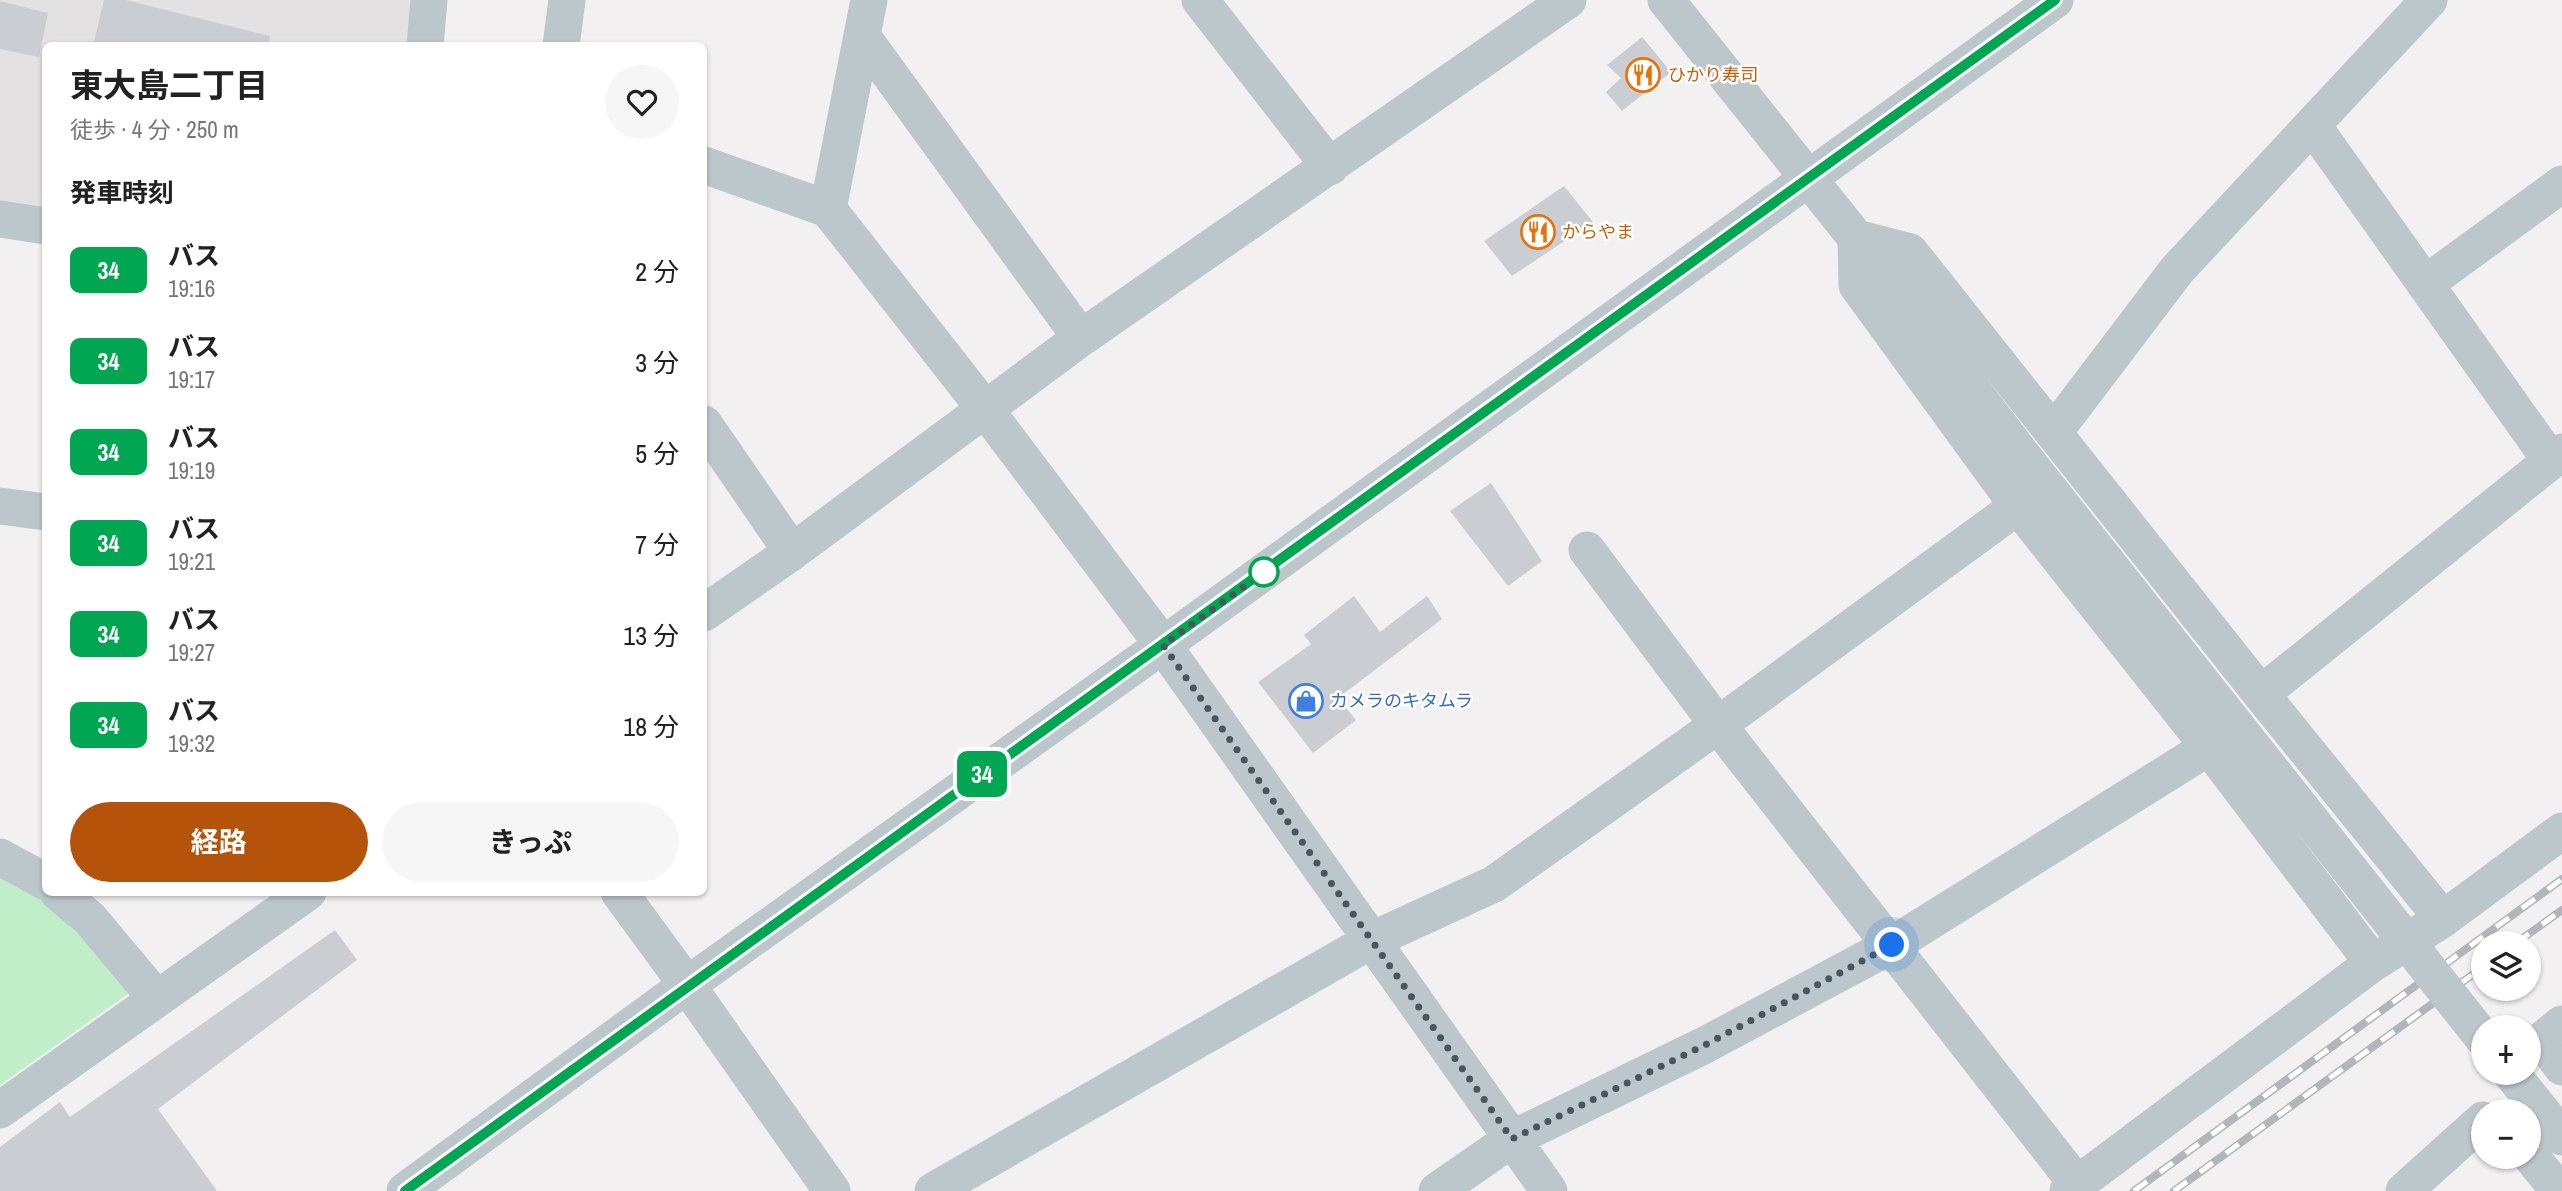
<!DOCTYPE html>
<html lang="ja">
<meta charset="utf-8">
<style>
body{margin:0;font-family:"Archivo Narrow","Noto Sans JP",sans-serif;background:#f6f6f6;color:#222;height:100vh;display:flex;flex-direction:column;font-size:26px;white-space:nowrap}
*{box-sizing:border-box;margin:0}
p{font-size:23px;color:#767676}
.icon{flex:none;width:38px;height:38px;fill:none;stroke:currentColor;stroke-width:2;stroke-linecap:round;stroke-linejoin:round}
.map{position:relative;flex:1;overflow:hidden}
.details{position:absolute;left:42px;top:42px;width:665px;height:854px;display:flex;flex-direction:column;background:#fff;border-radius:10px;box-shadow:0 2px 5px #0004}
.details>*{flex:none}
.badge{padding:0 14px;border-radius:10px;font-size:24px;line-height:46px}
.tools{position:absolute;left:2471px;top:931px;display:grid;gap:14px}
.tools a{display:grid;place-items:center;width:70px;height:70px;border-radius:50%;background:#fff;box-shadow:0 2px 5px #0004;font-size:35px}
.you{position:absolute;width:35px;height:35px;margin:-18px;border:5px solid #fff;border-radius:50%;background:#1a73e8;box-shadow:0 0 0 10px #1a73e833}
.map>.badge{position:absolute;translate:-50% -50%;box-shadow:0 0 0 4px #fff}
h2{padding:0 28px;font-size:26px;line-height:63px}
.round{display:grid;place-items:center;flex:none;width:74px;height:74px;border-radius:37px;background:#f6f6f6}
.summary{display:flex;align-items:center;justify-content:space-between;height:119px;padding:0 28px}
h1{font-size:33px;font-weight:700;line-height:52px}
.button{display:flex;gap:14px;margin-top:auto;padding:14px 28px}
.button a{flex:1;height:80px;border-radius:42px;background:#b45309;color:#fff;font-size:28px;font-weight:700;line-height:80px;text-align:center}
.button a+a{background:#f6f6f6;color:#222}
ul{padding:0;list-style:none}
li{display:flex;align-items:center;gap:21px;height:91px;padding:0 28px}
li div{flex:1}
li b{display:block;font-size:26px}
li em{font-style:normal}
li .badge{min-width:77px;font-weight:700;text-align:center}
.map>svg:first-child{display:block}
.education{fill:#e3e1e2}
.green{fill:#c0eec9}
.building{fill:#caced2}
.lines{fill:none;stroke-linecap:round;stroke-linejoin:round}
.minor{stroke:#bcc7cc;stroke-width:37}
.rail-casing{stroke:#b2b6ba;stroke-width:8}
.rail{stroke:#fff;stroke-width:5;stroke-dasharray:16;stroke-linecap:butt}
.minor-bridge{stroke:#bcc7cc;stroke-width:37}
.line-casing{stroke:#fff;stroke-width:16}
.line{stroke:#00a651;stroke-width:10}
.walk{stroke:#48575d;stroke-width:7;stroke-dasharray:0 12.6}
.stop-dot{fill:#fff;stroke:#00a651;stroke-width:3.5}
.labels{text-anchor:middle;stroke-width:5;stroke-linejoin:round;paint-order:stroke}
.food-label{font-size:18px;fill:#c56008;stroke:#fff;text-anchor:start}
.shop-label{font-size:18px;fill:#366cbe;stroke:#fff;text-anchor:start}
</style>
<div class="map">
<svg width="2562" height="1191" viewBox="0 0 2562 1191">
<rect width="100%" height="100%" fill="#f2f0f0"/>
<path class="education" d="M 0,0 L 413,0 L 409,45 L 46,46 L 45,211 L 0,204 Z"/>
<path class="green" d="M 0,873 L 26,888 L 65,917 L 135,989 L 0,1085 Z"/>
<path class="building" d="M 104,0 L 126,0 L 270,36 L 268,46 L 93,46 Z
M 0,1 L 48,13 L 39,57 L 0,49 Z
M 1642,37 L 1671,72 L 1622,111 L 1606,92 L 1621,78 L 1607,65 Z
M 1564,186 L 1593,222 L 1512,276 L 1484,241 Z
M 1491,483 L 1542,561 L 1508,586 L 1450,511 Z
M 1354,596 L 1380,632 L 1427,596 L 1442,619 L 1338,698 L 1356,720 L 1313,753 L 1258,682 L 1311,644 L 1304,635 Z
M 335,930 L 357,960 L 158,1109 L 217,1191 L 0,1191 L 0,1147 L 60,1102 L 70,1117 Z"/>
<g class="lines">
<path class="minor" d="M 1200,0 L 1330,167
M 1666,0 L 1856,238 L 2025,459
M 862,36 L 1081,338
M 425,46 L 429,0
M 561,46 L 567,0
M 2313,126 L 2551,461
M 704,165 L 828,209 L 985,409 L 1163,645 L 1549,1191
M 828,209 L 869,0
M 0,219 L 46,226
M 2425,284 L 2562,184
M 704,424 L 792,552
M 2054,432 L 2177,270 L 2429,0
M 0,506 L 46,512
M 1587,550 L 1718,725 L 2077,1184
M 704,613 L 792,552 L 1081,338 L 1568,0
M 2261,694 L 2562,452
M 0,857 L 46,882
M 58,892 L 90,919 L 157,999
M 619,892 L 687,985 L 832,1191
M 2373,963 L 2209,747 L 2018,506 L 1857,285 L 1856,238 L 1910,252 L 2261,694 L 2443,919
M 2562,1024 L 2542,1040 L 2562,1067
M 2511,1073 L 2562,1137
M 0,1110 L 308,892
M 2529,1154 L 2559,1191
M 405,1191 L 687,985 L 1163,645 L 2055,0
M 933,1191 L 1372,940 L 1494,884 L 1718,725 L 2018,506
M 1437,1191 L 1512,1139 L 1705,1045 L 1892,945 L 2209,747
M 2068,1191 L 2373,963 L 2443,919 L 2562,831
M 2404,1191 L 2483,1120"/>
<g class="rail-casing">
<path id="rail" d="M 2516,943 L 2562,910
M 2134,1191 L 2562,879
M 2174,1191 L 2483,967"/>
</g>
<use href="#rail" class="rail"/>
<path class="minor-bridge" d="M 2025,459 L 2483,1038"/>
</g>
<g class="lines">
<g class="line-casing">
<path id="line" d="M 405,1191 C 953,791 1506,398 2055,0"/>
</g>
<use href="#line" class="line"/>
<path class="walk" d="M 1264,572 L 1274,565 L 1163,645 L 1512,1139 L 1705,1045 L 1892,945"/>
</g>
<defs>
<g id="restaurant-ring" transform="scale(1.75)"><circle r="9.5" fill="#fff" stroke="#e8710a" stroke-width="1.5"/><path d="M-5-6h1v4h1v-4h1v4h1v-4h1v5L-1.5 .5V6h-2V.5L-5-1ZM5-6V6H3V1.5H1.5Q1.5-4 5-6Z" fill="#e8710a"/></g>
<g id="shop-ring" transform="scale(1.75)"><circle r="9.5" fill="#fff" stroke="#3f7fe0" stroke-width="1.5"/><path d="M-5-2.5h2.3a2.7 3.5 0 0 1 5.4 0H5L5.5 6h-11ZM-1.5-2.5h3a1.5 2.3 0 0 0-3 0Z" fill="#3f7fe0"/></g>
</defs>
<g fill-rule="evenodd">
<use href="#restaurant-ring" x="1643" y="75"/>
<use href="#restaurant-ring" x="1538" y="232"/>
<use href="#shop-ring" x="1306" y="701"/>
</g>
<circle class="stop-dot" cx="1264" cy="572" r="14"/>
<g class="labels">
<g class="food-label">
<text x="1668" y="81">ひかり寿司</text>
<text x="1562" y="238">からやま</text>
</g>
<g class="shop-label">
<text x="1330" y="707">カメラのキタムラ</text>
</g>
</g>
</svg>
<div class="tools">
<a><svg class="icon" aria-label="layers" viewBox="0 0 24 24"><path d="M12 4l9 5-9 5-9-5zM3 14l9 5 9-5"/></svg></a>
<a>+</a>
<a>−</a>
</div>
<div class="you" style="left:1892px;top:945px"></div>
<b class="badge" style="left:982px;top:774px;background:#00a651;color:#fff">34</b>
<section class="details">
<div class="summary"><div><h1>東大島二丁目</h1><p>徒歩 · 4 分 · 250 m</p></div><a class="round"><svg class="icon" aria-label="heart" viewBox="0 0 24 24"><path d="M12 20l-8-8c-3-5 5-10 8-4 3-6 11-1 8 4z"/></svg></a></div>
<h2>発車時刻</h2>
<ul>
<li><span class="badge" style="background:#00a651;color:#fff">34</span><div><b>バス</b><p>19:16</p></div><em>2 分</em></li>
<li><span class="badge" style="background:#00a651;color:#fff">34</span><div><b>バス</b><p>19:17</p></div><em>3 分</em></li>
<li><span class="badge" style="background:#00a651;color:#fff">34</span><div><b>バス</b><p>19:19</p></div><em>5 分</em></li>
<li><span class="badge" style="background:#00a651;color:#fff">34</span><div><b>バス</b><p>19:21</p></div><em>7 分</em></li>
<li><span class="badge" style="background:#00a651;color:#fff">34</span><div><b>バス</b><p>19:27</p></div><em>13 分</em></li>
<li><span class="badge" style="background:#00a651;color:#fff">34</span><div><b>バス</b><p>19:32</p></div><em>18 分</em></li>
</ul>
<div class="button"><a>経路</a><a>きっぷ</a></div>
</section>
</div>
